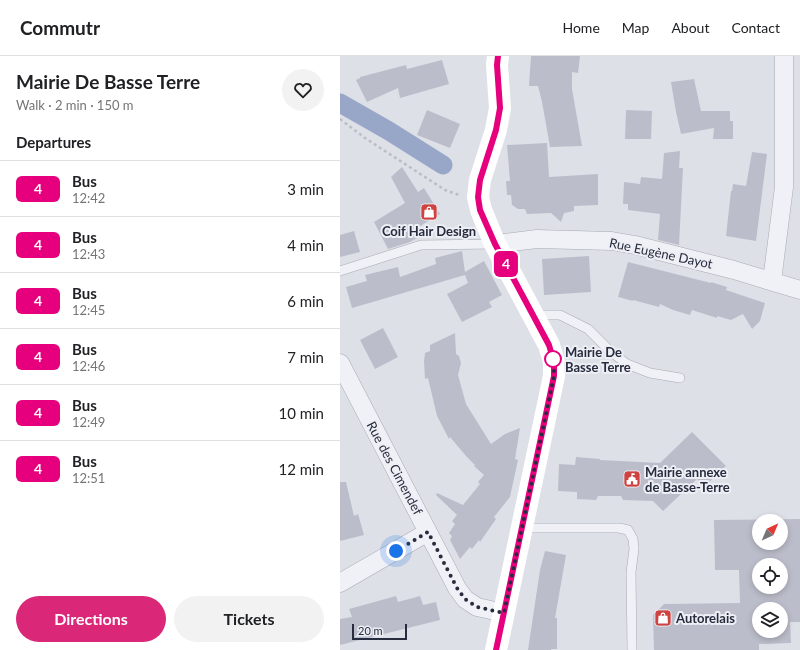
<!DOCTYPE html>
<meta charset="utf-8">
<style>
body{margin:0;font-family:Lato,sans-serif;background:#f2f2f2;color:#202124;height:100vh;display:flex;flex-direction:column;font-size:15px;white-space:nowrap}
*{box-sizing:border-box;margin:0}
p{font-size:13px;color:#757577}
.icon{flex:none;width:22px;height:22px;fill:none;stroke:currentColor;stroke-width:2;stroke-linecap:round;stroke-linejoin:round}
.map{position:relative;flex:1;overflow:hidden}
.panel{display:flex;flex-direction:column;background:#fff;width:340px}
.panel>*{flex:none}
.badge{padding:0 8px;border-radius:6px;font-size:14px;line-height:26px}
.needle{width:26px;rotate:44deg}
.controls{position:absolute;left:412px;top:458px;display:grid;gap:8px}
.controls a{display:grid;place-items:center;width:36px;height:36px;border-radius:50%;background:#fff;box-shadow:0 2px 6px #0003;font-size:20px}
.scale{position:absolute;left:12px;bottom:10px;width:55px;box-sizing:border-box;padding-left:4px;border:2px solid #272c3e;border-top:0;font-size:11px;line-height:14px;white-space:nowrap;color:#272c3e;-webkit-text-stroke:3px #edeff5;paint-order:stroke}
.you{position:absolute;width:20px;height:20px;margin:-10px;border:3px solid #fff;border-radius:50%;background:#1a73e8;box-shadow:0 0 0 6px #1a73e833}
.map>.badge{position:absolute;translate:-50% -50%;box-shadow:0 0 0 2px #fff}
h2{padding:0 16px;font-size:15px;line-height:36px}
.round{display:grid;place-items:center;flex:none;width:42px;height:42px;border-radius:21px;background:#f2f2f2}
.summary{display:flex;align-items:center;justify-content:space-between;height:68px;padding:0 16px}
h1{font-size:19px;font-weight:700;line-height:30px}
.button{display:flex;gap:8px;margin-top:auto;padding:8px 16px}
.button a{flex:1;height:46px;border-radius:24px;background:#db2777;color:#fff;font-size:16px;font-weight:700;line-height:46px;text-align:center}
.button a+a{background:#f2f2f2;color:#202124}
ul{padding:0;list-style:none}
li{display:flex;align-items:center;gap:12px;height:56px;padding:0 16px;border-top:1px solid #e0e0e0}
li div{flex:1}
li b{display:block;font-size:15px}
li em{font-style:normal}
li .badge{min-width:44px;font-weight:700;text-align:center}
header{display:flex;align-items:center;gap:24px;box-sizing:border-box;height:56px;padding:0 20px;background:#fff;border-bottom:1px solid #e0e0e0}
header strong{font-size:19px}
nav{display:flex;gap:22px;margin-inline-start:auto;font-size:14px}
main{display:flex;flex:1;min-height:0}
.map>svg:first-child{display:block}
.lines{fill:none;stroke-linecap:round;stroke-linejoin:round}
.canal{stroke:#98a7c8;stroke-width:19}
.building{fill:#bbbeca;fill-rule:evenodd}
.lane-casing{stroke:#a7aab4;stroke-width:10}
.street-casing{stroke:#a7aab4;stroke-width:19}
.path{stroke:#bcbec6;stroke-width:2.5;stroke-dasharray:3 3;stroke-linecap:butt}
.lane{stroke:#f0f1f6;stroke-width:9}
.street{stroke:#f0f1f6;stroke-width:18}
.secondary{stroke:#fff;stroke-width:22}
.line-casing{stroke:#fff;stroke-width:9}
.line{stroke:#e6007e;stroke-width:6}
.walk{stroke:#272c3e;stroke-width:4;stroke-dasharray:0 7.2}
.stop-dot{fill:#fff;stroke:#e6007e;stroke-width:2}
.labels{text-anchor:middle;stroke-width:4;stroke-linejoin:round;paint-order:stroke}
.poi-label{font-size:13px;font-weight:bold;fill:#272c3e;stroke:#edeff5;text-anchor:start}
.street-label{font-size:13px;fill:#272c3e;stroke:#edeff5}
.stop-label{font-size:13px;font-weight:bold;fill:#272c3e;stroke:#edeff5;text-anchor:start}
</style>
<header>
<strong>Commutr</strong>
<nav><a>Home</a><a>Map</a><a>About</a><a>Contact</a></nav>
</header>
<main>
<section class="panel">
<div class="summary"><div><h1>Mairie De Basse Terre</h1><p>Walk · 2 min · 150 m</p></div><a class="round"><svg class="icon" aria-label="heart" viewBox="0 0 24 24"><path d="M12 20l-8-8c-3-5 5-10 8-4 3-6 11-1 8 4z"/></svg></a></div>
<h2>Departures</h2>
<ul>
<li><span class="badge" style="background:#e6007e;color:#fff">4</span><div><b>Bus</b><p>12:42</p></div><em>3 min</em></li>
<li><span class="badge" style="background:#e6007e;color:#fff">4</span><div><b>Bus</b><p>12:43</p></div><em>4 min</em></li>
<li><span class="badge" style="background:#e6007e;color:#fff">4</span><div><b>Bus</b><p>12:45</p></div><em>6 min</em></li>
<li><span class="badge" style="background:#e6007e;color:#fff">4</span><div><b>Bus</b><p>12:46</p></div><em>7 min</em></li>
<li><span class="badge" style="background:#e6007e;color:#fff">4</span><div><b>Bus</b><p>12:49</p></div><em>10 min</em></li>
<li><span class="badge" style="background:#e6007e;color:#fff">4</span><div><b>Bus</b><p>12:51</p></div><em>12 min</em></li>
</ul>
<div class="button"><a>Directions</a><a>Tickets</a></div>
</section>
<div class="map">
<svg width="460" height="594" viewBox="0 0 460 594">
<rect width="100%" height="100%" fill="#dee0e7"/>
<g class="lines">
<path class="canal" d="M 0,47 L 49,75 L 103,109"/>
</g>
<path class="building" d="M 191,0 L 240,0 L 238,17 L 232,16 L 232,33 L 242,90 L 210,91 L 202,46 L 198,30 L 189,30 Z
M 102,4 L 109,28 L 60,42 L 58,32 L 27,46 L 16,24 L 20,22 L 20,21 L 66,9 L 67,13 Z
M 354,23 L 361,55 L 390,55 L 390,65 L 393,65 L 393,83 L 373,83 L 374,72 L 341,78 L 336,56 L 331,26 Z
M 87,54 L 120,68 L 110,92 L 77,79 Z
M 286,54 L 312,55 L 311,83 L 285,83 Z
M 207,87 L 209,121 L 258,118 L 258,149 L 234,150 L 234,155 L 224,157 L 221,166 L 211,157 L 187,158 L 185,153 L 178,153 L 172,149 L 171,139 L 167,139 L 166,125 L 170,125 L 167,89 Z
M 340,95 L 339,112 L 343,112 L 339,189 L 318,184 L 320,158 L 288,154 L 288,148 L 283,148 L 284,126 L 300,128 L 301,121 L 322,123 L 324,97 Z
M 412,96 L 427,98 L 416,185 L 386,180 L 391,135 L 392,135 L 393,128 L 406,130 Z
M 62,111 L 78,136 L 84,132 L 100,158 L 75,173 L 81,180 L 70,186 L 48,193 L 34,166 L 65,147 L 51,121 Z
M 14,175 L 20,196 L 0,201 L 0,179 Z
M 122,195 L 125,216 L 144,205 L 162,239 L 149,246 L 152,251 L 122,266 L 107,238 L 128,227 L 125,219 L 12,252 L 6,231 L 27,225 L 25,219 L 58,211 L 60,221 L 96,208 L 95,202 Z
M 249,200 L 251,236 L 204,239 L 202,203 Z
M 288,206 L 371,227 L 371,226 L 387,231 L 386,234 L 425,247 L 420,265 L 412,273 L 403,258 L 391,264 L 377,260 L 377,262 L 352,254 L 350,259 L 333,254 L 320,248 L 319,251 L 293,244 L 293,245 L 278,241 Z
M 43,272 L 58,301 L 35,313 L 20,284 Z
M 115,277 L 116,298 L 119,300 L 121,307 L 118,319 L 126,348 L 151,388 L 165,378 L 180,372 L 175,403 L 178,404 L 170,441 L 154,461 L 156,463 L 140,486 L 139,484 L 132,493 L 130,491 L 120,503 L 110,484 L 112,480 L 109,477 L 115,468 L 112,465 L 117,459 L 96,439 L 97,437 L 123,449 L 140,428 L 138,426 L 144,419 L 134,410 L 135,409 L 126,400 L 110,381 L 109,383 L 97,360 L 88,322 L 85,323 L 84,305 L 85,297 L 90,295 L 90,289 Z
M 352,376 L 386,410 L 364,431 L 357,423 L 323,455 L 313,445 L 283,444 L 281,440 L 258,440 L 256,444 L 237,443 L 237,436 L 218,435 L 219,408 L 235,409 L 236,401 L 260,403 L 260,404 L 320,407 Z
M 0,426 L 6,426 L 14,460 L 18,458 L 24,479 L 0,485 Z
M 460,463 L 460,566 L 450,566 L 451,587 L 419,588 L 419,594 L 314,594 L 313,559 L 324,548 L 400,547 L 399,514 L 375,514 L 374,464 ZM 419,465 L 441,465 L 441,487 L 419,487 ZM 419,509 L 441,509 L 441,531 L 419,531 ZM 419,553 L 441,553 L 441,575 L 419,575 Z
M 205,495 L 226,499 L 215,562 L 217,562 L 217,593 L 211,593 L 211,594 L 188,594 L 200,514 Z
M 56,540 L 58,546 L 80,540 L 83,549 L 96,546 L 100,564 L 0,589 L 0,563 L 12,561 L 9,553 Z"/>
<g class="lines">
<g class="lane-casing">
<path id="lane" d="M 0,215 L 81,189 L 155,188
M 194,259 L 220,259 L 248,273 L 270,295 L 287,308 L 310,317 L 340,322
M 182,472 L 279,472 L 288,474 L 293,483 L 294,493 L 291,516 L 292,594"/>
</g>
<g class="street-casing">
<path id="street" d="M 155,188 L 197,183 L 272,185 L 295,189 L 394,214 L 460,234
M 432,225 L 444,131 L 444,0
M 0,307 L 117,532 L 125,543 L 137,551 L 164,557
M 0,527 L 88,476"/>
</g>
<path class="path" d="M 0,63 L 25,82 L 105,134 L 119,139"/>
<use href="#lane" class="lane"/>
<use href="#street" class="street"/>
<path class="secondary" d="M 156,594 L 214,320 L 214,306 L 209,289 L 155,188 L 141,154 L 138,141 L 140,124 L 156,74 L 160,52 L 157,9 L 158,0"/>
</g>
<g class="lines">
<g class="line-casing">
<path id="line" d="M 156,594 L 214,320 L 214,306 L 209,289 L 155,188 L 140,154 L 138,141 L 140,124 L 156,74 L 160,52 L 157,9 L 158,0"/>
</g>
<use href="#line" class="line"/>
<path class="walk" d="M 56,495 L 88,476 L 117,532 L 125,543 L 137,551 L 164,557 L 214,320 L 214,306 L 213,303"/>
</g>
<defs>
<g id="shop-square" transform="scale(0.9)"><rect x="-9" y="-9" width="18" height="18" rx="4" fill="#ce4341" stroke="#edeff5"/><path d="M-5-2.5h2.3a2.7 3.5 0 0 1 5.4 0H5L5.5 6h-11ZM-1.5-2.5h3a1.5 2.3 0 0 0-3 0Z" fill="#fff"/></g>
<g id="civic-square" transform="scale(0.9)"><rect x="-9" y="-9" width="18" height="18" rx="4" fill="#ce4341" stroke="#edeff5"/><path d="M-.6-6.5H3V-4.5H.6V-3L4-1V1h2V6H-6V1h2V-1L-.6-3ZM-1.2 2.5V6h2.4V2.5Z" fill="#fff"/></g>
</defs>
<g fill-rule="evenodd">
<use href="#shop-square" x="89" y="156"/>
<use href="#civic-square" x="292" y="423"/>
<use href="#shop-square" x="323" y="562"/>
</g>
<circle class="stop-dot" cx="213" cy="303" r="8"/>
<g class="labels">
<g class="poi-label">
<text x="89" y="180" text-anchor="middle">Coif Hair Design</text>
<text x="305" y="421">Mairie annexe<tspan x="305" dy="15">de Basse-Terre</tspan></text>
<text x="336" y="567">Autorelais</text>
</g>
<g class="street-label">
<text transform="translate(321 197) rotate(12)" y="5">Rue Eugène Dayot</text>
<text transform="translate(55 412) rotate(62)" y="5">Rue des Cimendef</text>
</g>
<g class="stop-label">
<text x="225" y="301">Mairie De<tspan x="225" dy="15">Basse Terre</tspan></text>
</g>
</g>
</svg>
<div class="controls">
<a><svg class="needle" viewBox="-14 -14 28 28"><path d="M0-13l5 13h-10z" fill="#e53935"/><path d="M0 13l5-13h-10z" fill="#757577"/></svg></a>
<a><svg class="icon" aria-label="locate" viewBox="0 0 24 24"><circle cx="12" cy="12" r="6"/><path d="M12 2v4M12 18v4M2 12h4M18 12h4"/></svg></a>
<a><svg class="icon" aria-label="layers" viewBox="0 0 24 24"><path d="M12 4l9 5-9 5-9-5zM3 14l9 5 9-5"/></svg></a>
</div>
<div class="scale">20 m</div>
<div class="you" style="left:56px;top:495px"></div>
<b class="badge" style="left:166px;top:208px;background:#e6007e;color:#fff">4</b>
</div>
</main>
